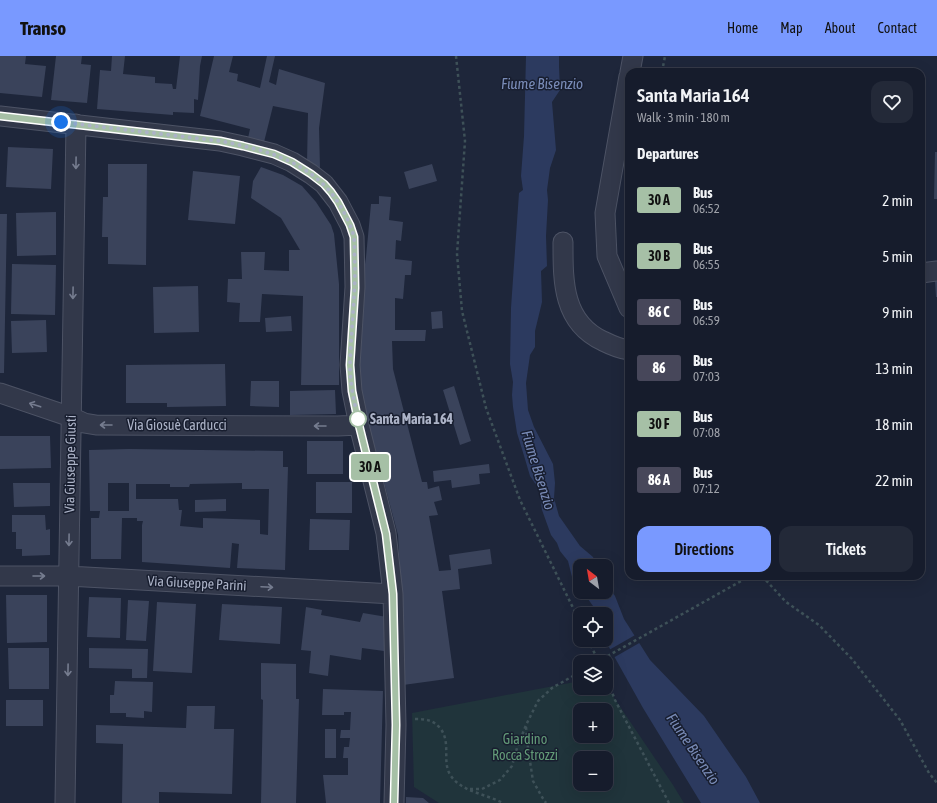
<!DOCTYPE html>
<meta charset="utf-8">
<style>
body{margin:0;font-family:"Asap Condensed",sans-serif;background:#232938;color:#f1f3f6;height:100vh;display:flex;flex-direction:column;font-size:15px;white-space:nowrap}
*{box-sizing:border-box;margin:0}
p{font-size:13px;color:#9ea1a9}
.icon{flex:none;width:22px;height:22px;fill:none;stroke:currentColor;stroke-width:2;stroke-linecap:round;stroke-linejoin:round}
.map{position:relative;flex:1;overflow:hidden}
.details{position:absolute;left:625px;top:12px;width:300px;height:512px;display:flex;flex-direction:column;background:#161c2c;border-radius:12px;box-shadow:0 4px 16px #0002,0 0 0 1px #353a48}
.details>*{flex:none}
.badge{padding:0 8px;border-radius:3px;font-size:14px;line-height:26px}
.needle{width:26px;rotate:329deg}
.controls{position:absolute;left:573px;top:503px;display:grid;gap:8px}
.controls a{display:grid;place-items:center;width:40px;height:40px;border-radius:8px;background:#161c2c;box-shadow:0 4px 16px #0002,0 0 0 1px #353a48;font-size:20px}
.you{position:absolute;width:20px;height:20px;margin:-10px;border:3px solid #fff;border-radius:50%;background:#1a73e8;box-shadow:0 0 0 6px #1a73e833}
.map>.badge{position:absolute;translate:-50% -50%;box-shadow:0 0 0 2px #fff}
h2{padding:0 12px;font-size:15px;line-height:36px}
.round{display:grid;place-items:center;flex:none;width:42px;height:42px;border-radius:12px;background:#232938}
.summary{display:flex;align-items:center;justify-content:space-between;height:68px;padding:0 12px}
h1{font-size:19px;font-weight:600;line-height:30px}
.primary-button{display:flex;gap:8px;margin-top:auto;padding:8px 12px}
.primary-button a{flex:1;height:46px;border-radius:12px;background:#7999ff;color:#111;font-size:16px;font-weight:600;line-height:46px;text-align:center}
.primary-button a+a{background:#232938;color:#f1f3f6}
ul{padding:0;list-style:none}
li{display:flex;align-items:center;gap:12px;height:56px;padding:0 12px}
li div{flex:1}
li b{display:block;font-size:15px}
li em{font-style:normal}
li .badge{min-width:44px;font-weight:700;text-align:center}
header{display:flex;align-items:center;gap:24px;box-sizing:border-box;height:56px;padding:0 20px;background:#7999ff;color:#111}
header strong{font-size:19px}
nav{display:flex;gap:22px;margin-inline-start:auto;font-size:14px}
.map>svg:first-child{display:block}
.green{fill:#20343b;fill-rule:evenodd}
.water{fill:#2c3a5f}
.pier{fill:#1e263a}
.building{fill:#3a435b;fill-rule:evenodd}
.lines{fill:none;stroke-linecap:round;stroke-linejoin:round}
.street-casing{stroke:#4d5365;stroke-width:21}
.path{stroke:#3e5158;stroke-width:2.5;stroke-dasharray:3 3;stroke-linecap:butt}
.street{stroke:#32384a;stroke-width:19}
.path-bridge{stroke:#3e5158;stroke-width:2.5;stroke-dasharray:3 3;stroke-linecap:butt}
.oneway{stroke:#757c8f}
.line-casing{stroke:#fff;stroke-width:9}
.line{stroke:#a6c0a6;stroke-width:6}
.walk{stroke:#acb3c7;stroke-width:4;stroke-dasharray:0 7.2}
.stop-dot{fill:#fff;stroke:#a6c0a6;stroke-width:2}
.labels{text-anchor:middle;stroke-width:3;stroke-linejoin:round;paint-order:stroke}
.stop-label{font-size:14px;font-weight:bold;fill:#acb3c7;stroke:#181e2f;text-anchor:start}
.street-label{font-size:14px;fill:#acb3c7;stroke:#181e2f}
.park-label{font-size:14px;fill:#629a77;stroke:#181e2f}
.water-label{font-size:15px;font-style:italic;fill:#798bb7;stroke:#181e2f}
</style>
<header>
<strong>Transo</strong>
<nav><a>Home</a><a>Map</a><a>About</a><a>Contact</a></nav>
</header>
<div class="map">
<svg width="937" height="747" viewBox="0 0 937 747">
<rect width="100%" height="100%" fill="#1e263a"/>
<path class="green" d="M 580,625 L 580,632 L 606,632 L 606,630 L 673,729 L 684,747 L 439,747 L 414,731 L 412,657 ZM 580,654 L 606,654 L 606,680 L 580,680 ZM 580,702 L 606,702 L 606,728 L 580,728 Z"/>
<path class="water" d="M 526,0 L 559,0 L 559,10 L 560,34 L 552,46 L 556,94 L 550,112 L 547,134 L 548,144 L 546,180 L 547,210 L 541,215 L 542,246 L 535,275 L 535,291 L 530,299 L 526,327 L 528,354 L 534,371 L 553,408 L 555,427 L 554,442 L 559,460 L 580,490 L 593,501 L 597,510 L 580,510 L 580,532 L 572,521 L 568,505 L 560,495 L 557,487 L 551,479 L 542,454 L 539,433 L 530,420 L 525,403 L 517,377 L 513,351 L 512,339 L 513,326 L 510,308 L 511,252 L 519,137 L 523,134 L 521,120 L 524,80 Z
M 606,527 L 615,540 L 624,563 L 650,604 L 704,660 L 746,721 L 760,747 L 701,747 L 643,652 L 605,584 L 606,584 L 606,558 L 592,558 L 593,550 L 583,536 L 606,536 Z"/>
<path class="pier" d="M 637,578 L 641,586 L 613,602 L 609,594 Z"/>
<path class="building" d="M 0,0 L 26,0 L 25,8 L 46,10 L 42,41 L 0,37 Z
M 56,0 L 82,0 L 81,8 L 91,9 L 87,47 L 51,44 Z
M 112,0 L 125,0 L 123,18 L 155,21 L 155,27 L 172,28 L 173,33 L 176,33 L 180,0 L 202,0 L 200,10 L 198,44 L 194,43 L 194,57 L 173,56 L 173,59 L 97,53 L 100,14 L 111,15 Z
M 214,0 L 233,0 L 229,16 L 238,18 L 237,25 L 260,32 L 267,0 L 275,0 L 269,26 L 276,29 L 279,13 L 325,27 L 319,72 L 320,112 L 307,107 L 308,57 L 273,50 L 264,86 L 248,82 L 250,73 L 200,60 Z
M 8,91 L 53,93 L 51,133 L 6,131 Z
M 935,96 L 937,96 L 937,143 L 934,143 Z
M 108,108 L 147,108 L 146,209 L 108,208 L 108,181 L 102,181 L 103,141 L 108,141 Z
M 432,108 L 437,125 L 409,133 L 404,116 Z
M 261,111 L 283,119 L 302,130 L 316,146 L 331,169 L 334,178 L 339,228 L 339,329 L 301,329 L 303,240 L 262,238 L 260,266 L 239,266 L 240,247 L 227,246 L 228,223 L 242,223 L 241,196 L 265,196 L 264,214 L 289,215 L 289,194 L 300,194 L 281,162 L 251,142 L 253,125 Z
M 193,115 L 240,120 L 235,168 L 188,164 Z
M 379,140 L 391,141 L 389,164 L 403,166 L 401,185 L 396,184 L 395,203 L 412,205 L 411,219 L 405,219 L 403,243 L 395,242 L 395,274 L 426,274 L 425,285 L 392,285 L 393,313 L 422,426 L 427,426 L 428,433 L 439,430 L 442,444 L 434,446 L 438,459 L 429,460 L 439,515 L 451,514 L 449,499 L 490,493 L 492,508 L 458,513 L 460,533 L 442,535 L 454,622 L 403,629 L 400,517 L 398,479 L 358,328 L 356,272 L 366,201 L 371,148 L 379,148 Z
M 56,156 L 56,199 L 17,200 L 16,157 Z
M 0,158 L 7,158 L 4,317 L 0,317 Z
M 12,208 L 56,209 L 55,259 L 11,258 Z
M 935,225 L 937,225 L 937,241 L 936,241 Z
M 198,230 L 199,276 L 154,277 L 153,231 Z
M 442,255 L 443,272 L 432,273 L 431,256 Z
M 291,260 L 292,275 L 266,276 L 265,262 Z
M 46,264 L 47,296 L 12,297 L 11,265 Z
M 225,308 L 226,350 L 167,351 L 167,347 L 126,347 L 126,309 Z
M 251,325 L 279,325 L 279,351 L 250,350 Z
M 454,330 L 471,385 L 460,389 L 443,334 Z
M 335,334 L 336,358 L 290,359 L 290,335 Z
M 0,380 L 50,380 L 51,412 L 0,413 Z
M 307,385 L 343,385 L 343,418 L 307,418 Z
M 129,393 L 283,395 L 283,411 L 288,411 L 285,514 L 237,512 L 239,488 L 232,487 L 230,512 L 142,506 L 142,469 L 143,465 L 137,465 L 137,462 L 122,462 L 121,503 L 91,503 L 91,462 L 99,462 L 100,455 L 90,455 L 89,394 ZM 108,427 L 129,427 L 129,455 L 108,455 ZM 242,427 L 242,433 L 269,433 L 268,479 L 260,478 L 260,464 L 203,462 L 203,472 L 180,470 L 182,454 L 179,454 L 178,443 L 136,443 L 136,428 L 170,428 L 170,431 L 189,431 L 190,428 Z
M 489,408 L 490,417 L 479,418 L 480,428 L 452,432 L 451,424 L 434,426 L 433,415 Z
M 316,426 L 352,426 L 352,457 L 316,457 Z
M 13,427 L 50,427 L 50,450 L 14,451 Z
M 226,443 L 226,455 L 195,456 L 195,444 Z
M 12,459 L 45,459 L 46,474 L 50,473 L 50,499 L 22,500 L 22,493 L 16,493 L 16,476 L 12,476 Z
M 310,463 L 350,464 L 349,494 L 309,494 Z
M 6,539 L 47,539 L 47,586 L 7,587 Z
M 89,541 L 121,542 L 120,582 L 87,581 Z
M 128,544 L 149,545 L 146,585 L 126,584 Z
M 157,546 L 196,548 L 192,617 L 153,615 Z
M 222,548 L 282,551 L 280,588 L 219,584 Z
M 306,551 L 322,554 L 321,559 L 360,566 L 363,557 L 387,561 L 384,595 L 362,592 L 361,604 L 330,599 L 328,620 L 309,617 L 311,595 L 301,594 Z
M 8,592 L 49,592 L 49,633 L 9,633 Z
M 89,592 L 148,593 L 147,622 L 132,622 L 132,613 L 89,612 Z
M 261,607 L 296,608 L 296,643 L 299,643 L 296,747 L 261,747 L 263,644 L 261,643 Z
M 115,625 L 153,626 L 152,656 L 144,655 L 144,662 L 126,661 L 126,657 L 110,657 L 110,639 L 114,639 Z
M 323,633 L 383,635 L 380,747 L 326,747 L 323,719 L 348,719 L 348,702 L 343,702 L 344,691 L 349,691 L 350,682 L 340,682 L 341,674 L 350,674 L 351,656 L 344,656 L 344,659 L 322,659 Z
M 6,644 L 43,644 L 43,670 L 6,670 Z
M 187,650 L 215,650 L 214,673 L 234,673 L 232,738 L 159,736 L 159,747 L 122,747 L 123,688 L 96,687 L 96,669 L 186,672 Z
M 325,673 L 336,673 L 336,702 L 325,702 Z
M 406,741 L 423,742 L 429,747 L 406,747 Z"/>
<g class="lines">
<g class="street-casing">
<path id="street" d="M 630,16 L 633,0
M 629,20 L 605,157 L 607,200 L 629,252
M 0,60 L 220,85 L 243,90 L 274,98 L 292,106 L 311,118 L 324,128 L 338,146 L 350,169 L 354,181 L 355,231 L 350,309 L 352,335 L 359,369 L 386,477 L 393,538 L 396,669 L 394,747
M 563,186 C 563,224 562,266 603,285 C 611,289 619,293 629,294
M 921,217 L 937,215
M 0,337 L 71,361 L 84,367 L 96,369 L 338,370 L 359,369
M 0,520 L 68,520 L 393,538
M 65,747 L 76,68"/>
</g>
<path class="path" d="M 456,0 L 465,85 L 457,198 L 462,255 L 486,352 L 520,444 L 580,566
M 662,16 L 665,0
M 762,520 L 786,546 L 819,569 L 852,603 L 900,664 L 929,717 L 937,727
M 588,584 L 599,606
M 606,621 L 615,644 L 669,747
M 415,663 C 426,663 433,664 440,672 C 452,687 441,706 451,720 C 462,736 486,738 503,747
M 526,671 L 528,692 L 533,725 L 542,741 L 546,747
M 470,733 L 482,733 L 500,724 L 512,710 L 517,692 L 526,669 L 538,645 L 552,632 L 580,616"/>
<use href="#street" class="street"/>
<path class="path-bridge" d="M 597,606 L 750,520"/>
</g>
<defs><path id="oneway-shaft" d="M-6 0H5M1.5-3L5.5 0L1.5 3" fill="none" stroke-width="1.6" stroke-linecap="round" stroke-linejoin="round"/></defs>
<g class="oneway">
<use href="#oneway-shaft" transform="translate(76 107) rotate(91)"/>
<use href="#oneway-shaft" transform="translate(73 237) rotate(91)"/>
<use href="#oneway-shaft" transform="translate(35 349) rotate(-162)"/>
<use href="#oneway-shaft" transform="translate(106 369) rotate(-180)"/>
<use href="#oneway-shaft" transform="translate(320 370) rotate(-180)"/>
<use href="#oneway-shaft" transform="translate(69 484) rotate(91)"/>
<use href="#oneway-shaft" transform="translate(39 520)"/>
<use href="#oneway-shaft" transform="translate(267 531) rotate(3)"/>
<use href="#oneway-shaft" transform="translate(68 614) rotate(91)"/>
</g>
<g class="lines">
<g class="line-casing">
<path id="line" d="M 0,60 L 220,85 L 243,90 L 274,98 L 292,106 L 311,118 L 324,128 L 331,136 L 338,146 L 350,169 L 354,181 L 355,232 L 350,309 L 352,335 L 359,369 L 386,478 L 393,538 L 396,669 L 394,747"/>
</g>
<use href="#line" class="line"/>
<path class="walk" d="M 61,66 L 220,85 C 267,94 314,106 341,151 C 346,160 352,171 354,182 C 355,190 354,200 355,209 C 355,242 351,276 350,309 C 350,327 354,345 358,363"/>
</g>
<circle class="stop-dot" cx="358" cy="363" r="8"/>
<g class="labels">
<g class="stop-label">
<text x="370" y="368">Santa Maria 164</text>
</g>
<g class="street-label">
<text x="177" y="374">Via Giosuè Carducci</text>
<text transform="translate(70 408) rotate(-89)" y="5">Via Giuseppe Giusti</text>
<text transform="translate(197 527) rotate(3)" y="5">Via Giuseppe Parini</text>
</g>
<g class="park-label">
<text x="525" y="688">Giardino<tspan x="525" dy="16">Rocca Strozzi</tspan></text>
</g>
<g class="water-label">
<text x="542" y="33">Fiume Bisenzio</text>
<text transform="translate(538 414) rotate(73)" y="5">Fiume Bisenzio</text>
<text transform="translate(693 693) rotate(56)" y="5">Fiume Bisenzio</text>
</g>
</g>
</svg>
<div class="controls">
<a><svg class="needle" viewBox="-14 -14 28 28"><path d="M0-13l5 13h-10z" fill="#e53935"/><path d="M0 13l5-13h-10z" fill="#9ea1a9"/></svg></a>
<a><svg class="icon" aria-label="locate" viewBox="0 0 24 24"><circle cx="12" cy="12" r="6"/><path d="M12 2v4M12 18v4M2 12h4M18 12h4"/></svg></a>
<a><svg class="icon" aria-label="layers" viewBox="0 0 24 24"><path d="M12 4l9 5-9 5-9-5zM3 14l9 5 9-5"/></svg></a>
<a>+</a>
<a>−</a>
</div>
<div class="you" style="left:61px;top:66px"></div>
<b class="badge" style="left:370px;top:411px;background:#a6c0a6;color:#111">30 A</b>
<section class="details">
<div class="summary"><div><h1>Santa Maria 164</h1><p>Walk · 3 min · 180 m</p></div><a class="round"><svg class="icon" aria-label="heart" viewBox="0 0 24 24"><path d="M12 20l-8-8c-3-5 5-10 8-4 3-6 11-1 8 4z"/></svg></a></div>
<h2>Departures</h2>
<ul>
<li><span class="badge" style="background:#a6c0a6;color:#111">30 A</span><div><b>Bus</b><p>06:52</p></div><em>2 min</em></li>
<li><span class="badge" style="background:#a6c0a6;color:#111">30 B</span><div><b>Bus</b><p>06:55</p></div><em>5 min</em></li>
<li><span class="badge" style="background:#47475a;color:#fff">86 C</span><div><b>Bus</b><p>06:59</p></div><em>9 min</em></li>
<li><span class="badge" style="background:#47475a;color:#fff">86</span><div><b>Bus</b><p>07:03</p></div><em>13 min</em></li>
<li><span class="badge" style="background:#a6c0a6;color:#111">30 F</span><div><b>Bus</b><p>07:08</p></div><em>18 min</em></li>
<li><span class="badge" style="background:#47475a;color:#fff">86 A</span><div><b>Bus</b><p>07:12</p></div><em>22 min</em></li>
</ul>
<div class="primary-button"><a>Directions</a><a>Tickets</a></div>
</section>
</div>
